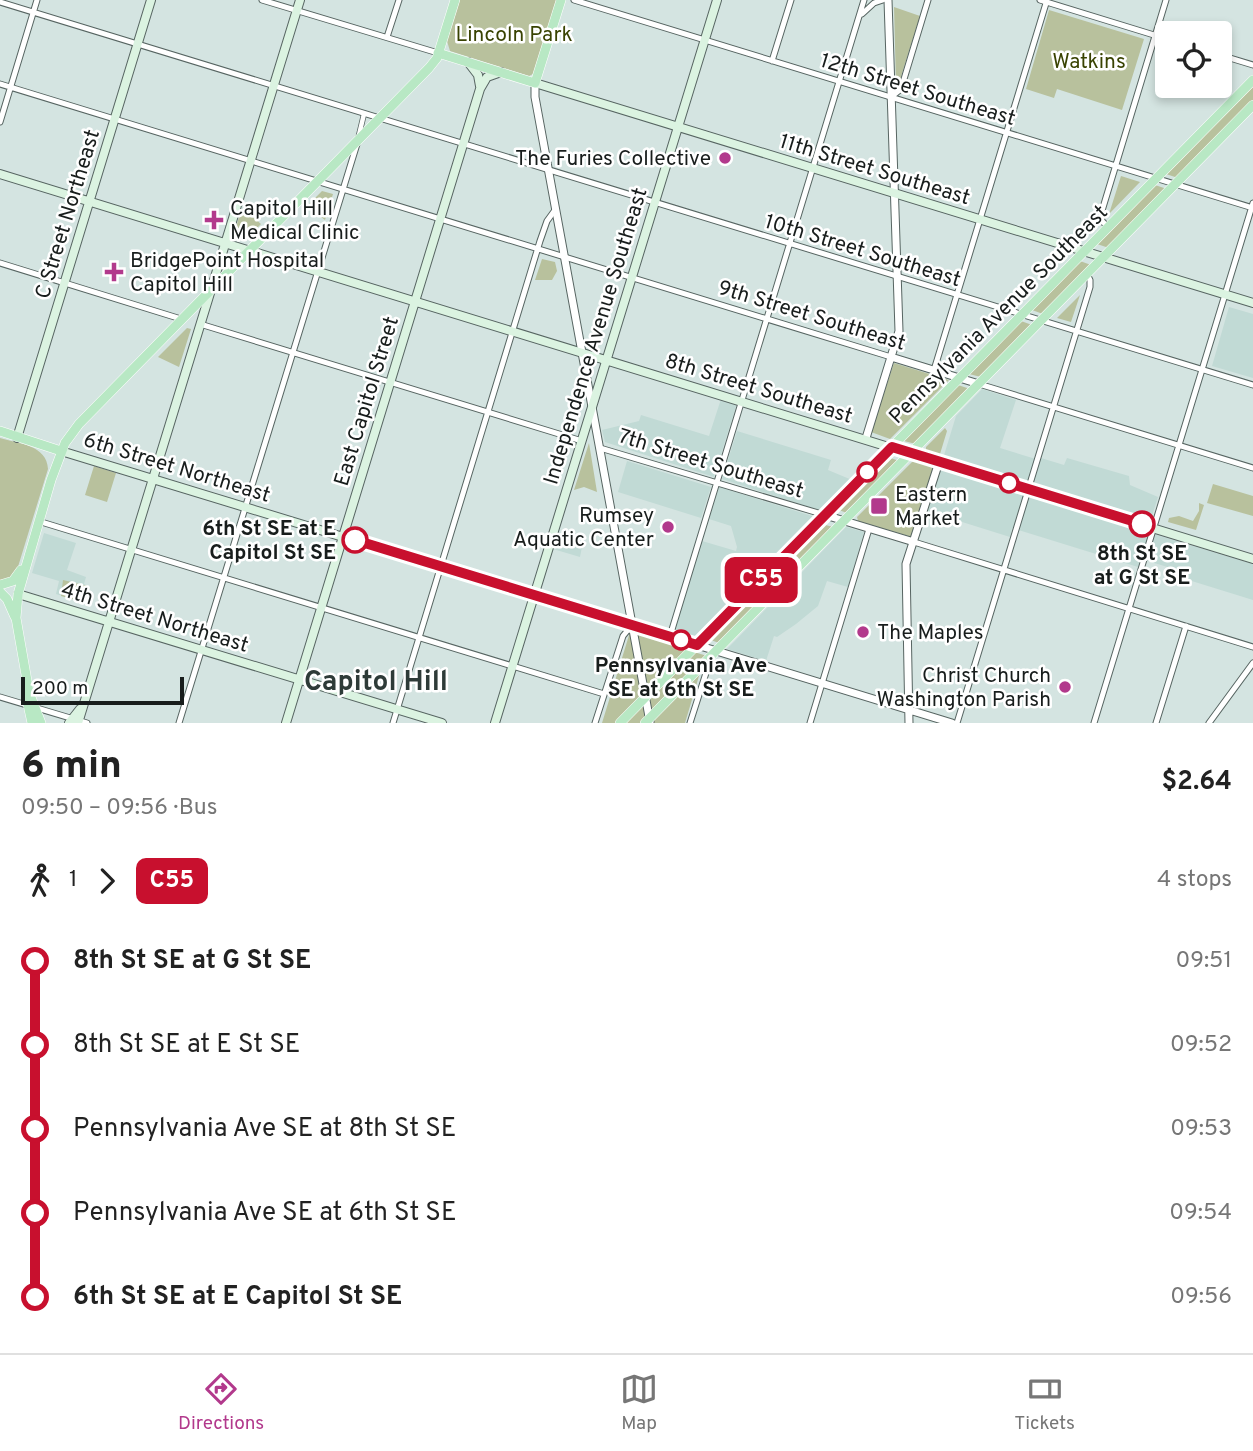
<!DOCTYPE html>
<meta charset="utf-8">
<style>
body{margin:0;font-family:Overpass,sans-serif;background:#f2f2f2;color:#222;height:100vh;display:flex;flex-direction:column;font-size:26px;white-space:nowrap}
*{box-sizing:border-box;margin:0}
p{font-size:23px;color:#767676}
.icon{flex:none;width:38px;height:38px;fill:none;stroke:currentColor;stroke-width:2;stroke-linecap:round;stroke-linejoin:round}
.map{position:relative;height:723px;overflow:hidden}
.sheet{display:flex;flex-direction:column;background:#fff;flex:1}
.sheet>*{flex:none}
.badge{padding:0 14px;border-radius:10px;font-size:24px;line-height:46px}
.fabs{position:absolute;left:1155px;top:21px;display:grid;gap:14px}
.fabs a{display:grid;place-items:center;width:77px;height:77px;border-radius:7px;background:#fff;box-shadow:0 4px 10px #0003;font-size:35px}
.scale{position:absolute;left:21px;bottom:18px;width:163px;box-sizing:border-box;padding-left:7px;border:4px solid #181d1c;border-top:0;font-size:19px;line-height:24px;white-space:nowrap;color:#181d1c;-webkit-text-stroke:5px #fff;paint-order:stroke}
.map>.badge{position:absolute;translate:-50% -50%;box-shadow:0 0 0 4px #fff}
.legs{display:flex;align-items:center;gap:10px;height:77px;padding:0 21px;font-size:23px}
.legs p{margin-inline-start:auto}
.summary{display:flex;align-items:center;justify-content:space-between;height:119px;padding:0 21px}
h1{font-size:38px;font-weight:800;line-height:52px}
ul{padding:0 21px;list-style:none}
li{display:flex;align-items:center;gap:24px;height:84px;font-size:26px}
li i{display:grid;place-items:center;width:10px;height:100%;margin:0 9px;background:currentColor}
li i::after{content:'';width:18px;height:18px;margin:-9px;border:5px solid;border-radius:50%;background:#fff}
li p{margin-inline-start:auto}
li:first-child i{background:linear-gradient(#0000 50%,currentColor 0)}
li:last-child i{background:linear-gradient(currentColor 50%,#0000 0)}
.menu{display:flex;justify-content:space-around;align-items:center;height:98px;border-top:2px solid #e0e0e0;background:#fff;font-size:19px;color:#767676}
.menu a{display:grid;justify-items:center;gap:4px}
.menu .active{color:#b2398c}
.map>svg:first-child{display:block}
.built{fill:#c1dad5}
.green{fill:#b8c19d}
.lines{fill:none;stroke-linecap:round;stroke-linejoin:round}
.pedestrian-casing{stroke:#576562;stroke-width:6}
.minor-casing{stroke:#576562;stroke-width:7}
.tertiary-casing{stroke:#576562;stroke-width:9}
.secondary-casing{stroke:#576562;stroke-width:10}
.primary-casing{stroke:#fff;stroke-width:10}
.pedestrian{stroke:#fff;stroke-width:4.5}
.minor{stroke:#fff;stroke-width:5}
.tertiary{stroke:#fff;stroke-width:7}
.secondary{stroke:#dbf3e1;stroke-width:8}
.primary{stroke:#b8e8c4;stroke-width:9}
.line-1-casing{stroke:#fff;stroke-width:16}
.line-1{stroke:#c8102e;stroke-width:10}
.poi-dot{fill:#b2398c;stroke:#fff;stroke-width:2.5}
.stop-1-dot{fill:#fff;stroke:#c8102e;stroke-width:3.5}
.labels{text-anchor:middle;stroke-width:5;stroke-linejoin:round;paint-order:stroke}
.park-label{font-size:21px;fill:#394302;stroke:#fff}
.street-label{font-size:21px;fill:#181d1c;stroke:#fff}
.poi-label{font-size:21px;fill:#181d1c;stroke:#fff;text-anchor:start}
.stop-label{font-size:21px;font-weight:bold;fill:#181d1c;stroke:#fff}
.district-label{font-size:28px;font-weight:bold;fill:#2e3b38;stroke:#fff}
</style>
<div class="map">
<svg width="1253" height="723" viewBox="0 0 1253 723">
<rect width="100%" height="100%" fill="#d4e4e1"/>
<path class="built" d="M 1229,307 L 1253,314 L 1253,378 L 1212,366 Z
M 982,389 L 1016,400 L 1000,448 L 1039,460 L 1041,458 L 1064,465 L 1067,458 L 1129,476 L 1130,485 L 1158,497 L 1147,532 L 1253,564 L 1253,600 L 1182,578 L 1184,572 L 1141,559 L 1138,567 L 1012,528 L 1010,537 L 927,511 L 956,416 Z
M 721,399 L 737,403 L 714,477 L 605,442 L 602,430 L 639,421 L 641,415 L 709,436 Z
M 737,431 L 831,460 L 828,470 L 852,480 L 819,510 L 722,479 Z
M 627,461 L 711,487 L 701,518 L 618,492 Z
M 719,487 L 812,516 L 813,518 L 695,639 L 676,634 L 675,627 L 702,541 L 736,551 L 737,547 L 731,526 L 709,519 Z
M 846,527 L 864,532 L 848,587 L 827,581 L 818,606 L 796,624 L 777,637 L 774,636 L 766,661 L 727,649 Z
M 44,533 L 76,543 L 67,570 L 86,577 L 84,584 L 88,586 L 83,602 L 56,594 L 59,581 L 32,573 Z
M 556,539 L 582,547 L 580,557 L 553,549 Z"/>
<path class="green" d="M 459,0 L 559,0 L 537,72 L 529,76 L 450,51 L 447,41 Z
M 894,7 L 920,16 L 898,86 L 896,84 Z
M 1049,10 L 1144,39 L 1122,110 L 1057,89 L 1054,98 L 1026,89 Z
M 1253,86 L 1253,101 L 1178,178 L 1166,174 Z
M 1121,176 L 1140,182 L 1109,214 Z
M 1155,185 L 1167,189 L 1109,248 L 1097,244 Z
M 322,191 L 333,194 L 325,220 L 307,206 Z
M 240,213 L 254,218 L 261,224 L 245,240 L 234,235 Z
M 542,259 L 555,262 L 557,271 L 552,280 L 535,280 Z
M 1080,261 L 1091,265 L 1043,314 L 1032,310 Z
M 1080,295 L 1071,322 L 1057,318 Z
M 1021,321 L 1032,325 L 981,377 L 969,374 Z
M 187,328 L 191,329 L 179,367 L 158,357 Z
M 894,363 L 949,380 L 890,439 L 871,432 Z
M 958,385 L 970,389 L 916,444 L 904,441 Z
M 945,428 L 947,431 L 940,454 L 926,451 L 926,447 Z
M 0,438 C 19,444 47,445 48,469 L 17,570 L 8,580 L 0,581 Z
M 589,443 L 597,492 L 584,487 L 574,490 Z
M 888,457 L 899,461 L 847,513 L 836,509 Z
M 917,461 L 933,468 L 912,537 L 858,521 L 857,517 L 912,462 Z
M 94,466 L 116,473 L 107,502 L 85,495 Z
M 1213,484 L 1253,496 L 1253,516 L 1207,503 Z
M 1199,503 L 1204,505 L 1196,530 L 1168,522 L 1169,518 L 1179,516 L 1193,521 L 1199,511 Z
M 822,524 L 833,527 L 719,643 L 708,639 Z
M 63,580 L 88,586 L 83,602 L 61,596 Z
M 630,632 L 707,656 L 704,659 L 685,723 L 602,723 Z"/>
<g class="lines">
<g class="pedestrian-casing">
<path id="pedestrian" d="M 358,139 L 364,114"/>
</g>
<g class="minor-casing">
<path id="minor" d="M 262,0 L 438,53
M 574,0 L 1253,208
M 1040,0 L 1167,39
M 0,2 L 1253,385
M 862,14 L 874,3 L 883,0
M 387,37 L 399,0
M 1220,55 L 1253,65
M 772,61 L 791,0
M 0,84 L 891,357
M 891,97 L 901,89 L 928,0
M 0,122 L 37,0
M 1108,227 L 1102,221 L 1101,214 L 1166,0
M 0,263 L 181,319
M 200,324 L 582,441
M 934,370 L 1047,0
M 979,384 L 1253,468
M 600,448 L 825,515
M 38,521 L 604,694
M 914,542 L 1253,647
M 670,636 L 864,0
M 0,697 L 87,723
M 179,723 L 357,144
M 393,723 L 540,241 L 547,221 L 555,210
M 595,723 L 623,636 L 632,625
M 690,723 L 706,673 L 706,662
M 810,723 L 869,529
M 957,723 L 1090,287 L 1090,280 L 1087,274
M 1094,723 L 1253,203
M 1156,723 L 1186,626
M 1209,723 L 1253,663"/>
</g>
<g class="tertiary-casing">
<path id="tertiary" d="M 535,83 L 535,97 L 650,722
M 891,357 L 979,384
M 866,438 L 899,331 L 888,0
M 825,515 L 914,542
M 697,645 L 952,723
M 909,723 L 906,564 L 939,462"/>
</g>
<g class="secondary-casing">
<path id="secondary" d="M 468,62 L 478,75 L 480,86
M 535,83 L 1253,303
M 0,174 L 1253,559
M 17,438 L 151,0
M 61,451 L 697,645
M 18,594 L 442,723
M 69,723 L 80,709
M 78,723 L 300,0
M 286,723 L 480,89 L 487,77 L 501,72
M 495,723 L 717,0"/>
</g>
<g class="primary-casing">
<path id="primary" d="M 438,53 L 535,83 L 561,0
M 0,431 L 61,451
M 0,585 L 13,581 L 21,570
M 0,592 L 7,599 L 15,617
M 29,692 L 41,723
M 32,723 L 27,700 L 29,692 L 16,618 L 18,594 L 51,480 L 65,443 L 79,424 L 429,68 L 437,58 L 455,0
M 620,723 L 1253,80
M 645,723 L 1253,105"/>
</g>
<use href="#pedestrian" class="pedestrian"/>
<use href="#minor" class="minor"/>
<use href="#tertiary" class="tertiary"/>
<use href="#secondary" class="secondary"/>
<use href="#primary" class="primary"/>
</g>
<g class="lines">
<g class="line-1-casing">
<path id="line-1" d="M 355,540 L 697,645 L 892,447 L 1142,524"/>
</g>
<use href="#line-1" class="line-1"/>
</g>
<g class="poi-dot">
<circle cx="725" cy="158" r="7"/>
<path d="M210.5 209.5h7v7h7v7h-7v7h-7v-7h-7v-7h7z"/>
<path d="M110.5 261.5h7v7h7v7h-7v7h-7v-7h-7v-7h7z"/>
<rect x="870" y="497" width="18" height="18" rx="3.5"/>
<circle cx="668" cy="527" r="7"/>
<circle cx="863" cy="632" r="7"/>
<circle cx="1065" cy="687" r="7"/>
</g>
<g class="stop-1-dot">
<circle cx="867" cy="472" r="9"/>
<circle cx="1009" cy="483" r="9"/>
<circle cx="1142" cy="524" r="12"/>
<circle cx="355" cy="540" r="12"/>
<circle cx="681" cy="640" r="9"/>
</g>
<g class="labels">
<g class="park-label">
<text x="514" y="41">Lincoln Park</text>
<text x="1089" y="68">Watkins</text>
</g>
<g class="street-label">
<text transform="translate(918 89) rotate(17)" y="7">12th Street Southeast</text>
<text transform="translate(875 169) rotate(17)" y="7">11th Street Southeast</text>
<text transform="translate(67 214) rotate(-73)" y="7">C Street Northeast</text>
<text transform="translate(863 250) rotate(17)" y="7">10th Street Southeast</text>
<text transform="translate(998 314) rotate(-45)" y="7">Pennsylvania Avenue Southeast</text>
<text transform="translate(812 315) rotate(17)" y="7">9th Street Southeast</text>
<text transform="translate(595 336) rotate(-73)" y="7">Independence Avenue Southeast</text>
<text transform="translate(759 388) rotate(17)" y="7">8th Street Southeast</text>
<text transform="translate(366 401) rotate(-73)" y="7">East Capitol Street</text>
<text transform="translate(711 463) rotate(17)" y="7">7th Street Southeast</text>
<text transform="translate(177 467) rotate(17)" y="7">6th Street Northeast</text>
<text transform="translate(155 617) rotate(17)" y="7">4th Street Northeast</text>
</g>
<g class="poi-label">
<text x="711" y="165" text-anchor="end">The Furies Collective</text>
<text x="230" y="215">Capitol Hill<tspan x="230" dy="24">Medical Clinic</tspan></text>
<text x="130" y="267">BridgePoint Hospital<tspan x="130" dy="24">Capitol Hill</tspan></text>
<text x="895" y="501">Eastern<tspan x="895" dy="24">Market</tspan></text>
<text x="654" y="522" text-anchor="end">Rumsey<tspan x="654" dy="24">Aquatic Center</tspan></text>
<text x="877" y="639">The Maples</text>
<text x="1051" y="682" text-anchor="end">Christ Church<tspan x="1051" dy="24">Washington Parish</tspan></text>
</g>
<g class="stop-label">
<text x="336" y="535" text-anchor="end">6th St SE at E<tspan x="336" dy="24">Capitol St SE</tspan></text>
<text x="1142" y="560">8th St SE<tspan x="1142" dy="24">at G St SE</tspan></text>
<text x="681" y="672">Pennsylvania Ave<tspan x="681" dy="24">SE at 6th St SE</tspan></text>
</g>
<g class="district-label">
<text x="376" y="690">Capitol Hill</text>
</g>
</g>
</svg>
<div class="fabs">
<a><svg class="icon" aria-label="locate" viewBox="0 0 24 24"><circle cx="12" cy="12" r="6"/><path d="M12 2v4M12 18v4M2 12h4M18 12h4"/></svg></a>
</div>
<div class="scale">200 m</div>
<b class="badge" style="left:761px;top:580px;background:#c8102e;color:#fff">C55</b>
</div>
<section class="sheet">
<div class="summary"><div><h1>6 min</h1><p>09:50 – 09:56 · Bus</p></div><b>$2.64</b></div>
<div class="legs"><svg class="icon" aria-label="walk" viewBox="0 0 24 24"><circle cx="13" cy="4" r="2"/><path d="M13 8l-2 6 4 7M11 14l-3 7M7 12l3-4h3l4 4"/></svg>1<svg class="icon" aria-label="forward" viewBox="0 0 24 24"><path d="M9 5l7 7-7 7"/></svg><b class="badge" style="background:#c8102e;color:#fff">C55</b><p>4 stops</p></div>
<ul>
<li><i style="color:#c8102e"></i><b>8th St SE at G St SE</b><p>09:51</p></li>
<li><i style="color:#c8102e"></i><span>8th St SE at E St SE</span><p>09:52</p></li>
<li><i style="color:#c8102e"></i><span>Pennsylvania Ave SE at 8th St SE</span><p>09:53</p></li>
<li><i style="color:#c8102e"></i><span>Pennsylvania Ave SE at 6th St SE</span><p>09:54</p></li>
<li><i style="color:#c8102e"></i><b>6th St SE at E Capitol St SE</b><p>09:56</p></li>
</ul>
</section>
<nav class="menu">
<a class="active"><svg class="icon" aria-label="directions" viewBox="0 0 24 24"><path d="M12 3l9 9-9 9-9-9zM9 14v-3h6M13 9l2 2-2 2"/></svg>Directions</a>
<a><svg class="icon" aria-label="map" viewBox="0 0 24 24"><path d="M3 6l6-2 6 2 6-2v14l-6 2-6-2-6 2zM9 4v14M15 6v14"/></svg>Map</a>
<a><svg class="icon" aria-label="tickets" viewBox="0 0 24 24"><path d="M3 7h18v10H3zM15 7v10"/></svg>Tickets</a>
</nav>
